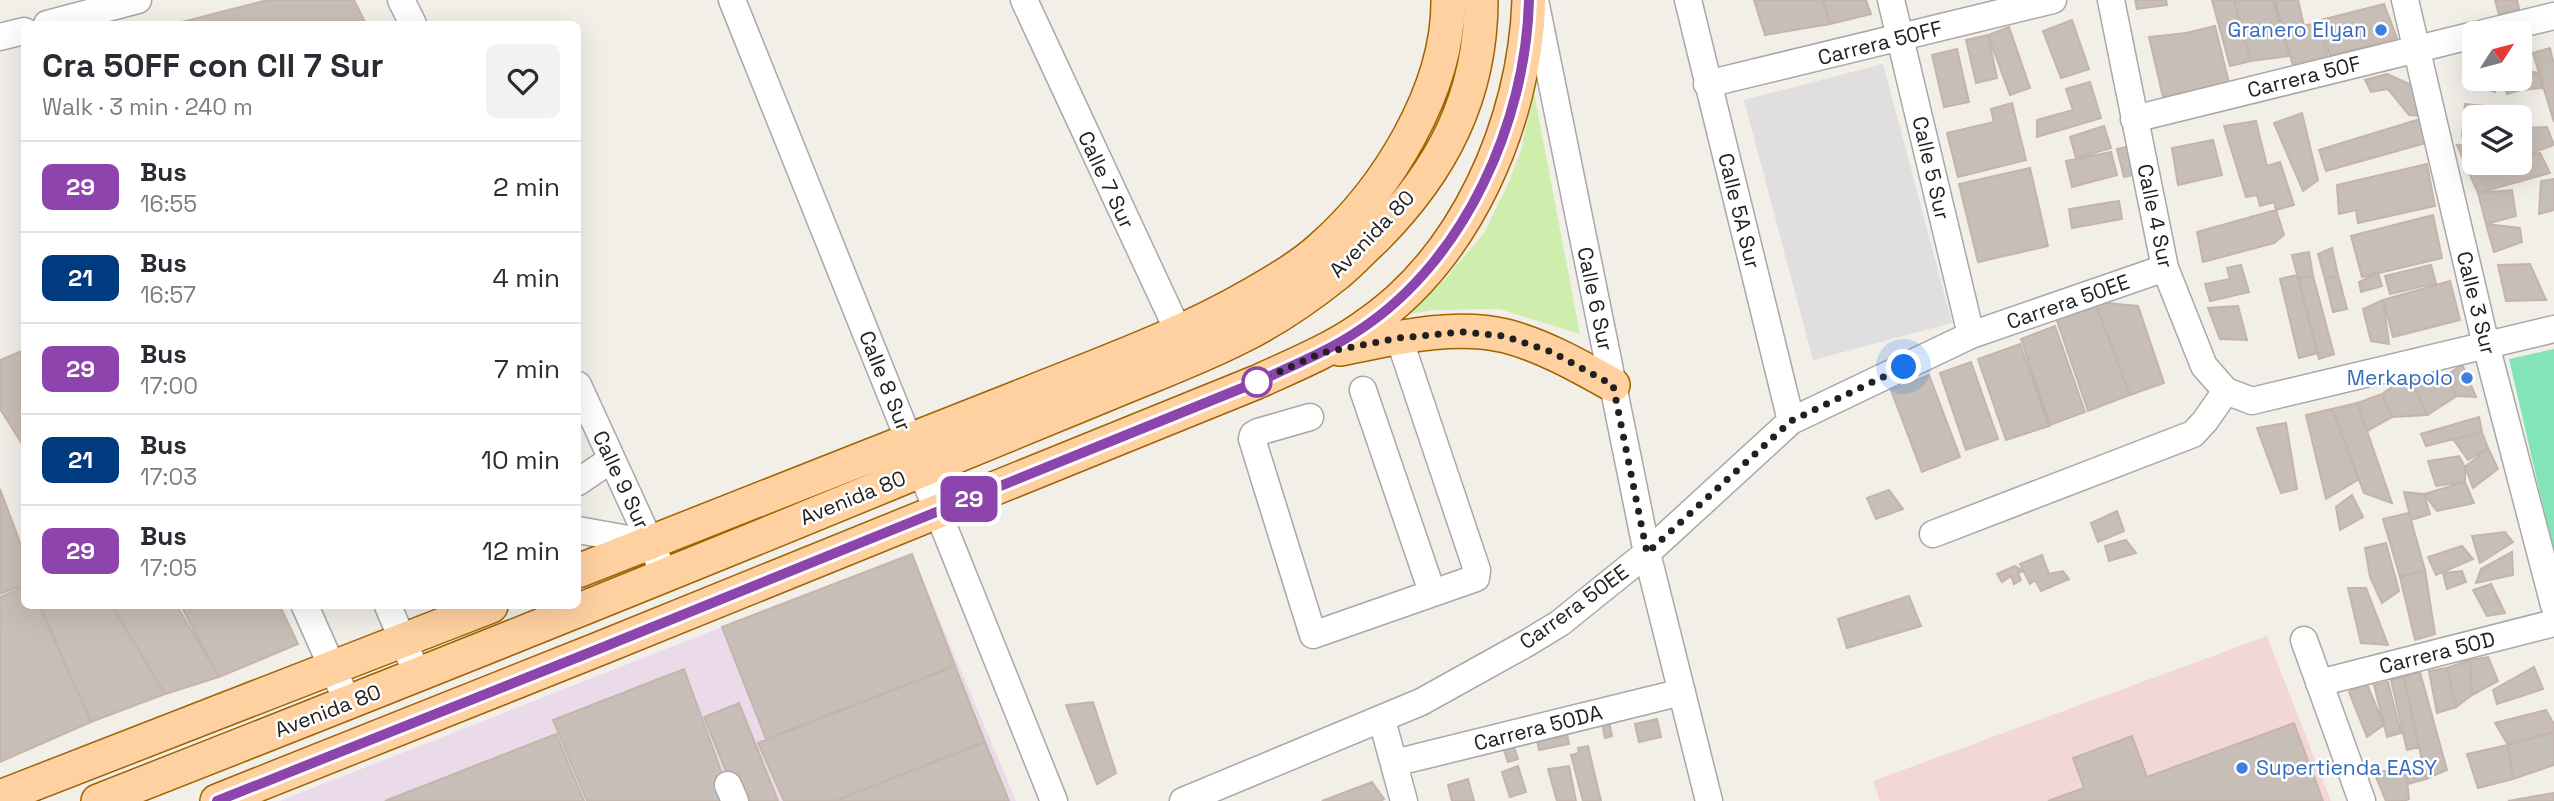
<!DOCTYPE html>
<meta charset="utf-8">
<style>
body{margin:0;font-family:"Space Grotesk",sans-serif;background:#f2f2f3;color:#2b2b33;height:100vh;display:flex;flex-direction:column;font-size:26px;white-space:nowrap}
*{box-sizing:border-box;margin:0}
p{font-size:23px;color:#7c7c81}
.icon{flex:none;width:38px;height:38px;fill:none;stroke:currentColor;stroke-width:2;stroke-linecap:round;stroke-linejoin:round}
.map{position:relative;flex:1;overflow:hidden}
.sheet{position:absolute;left:21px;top:21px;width:560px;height:588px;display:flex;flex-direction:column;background:#fff;border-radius:10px;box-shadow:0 7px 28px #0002}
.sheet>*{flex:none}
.badge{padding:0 14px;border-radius:10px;font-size:24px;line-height:46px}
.needle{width:46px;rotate:54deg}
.fabs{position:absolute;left:2462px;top:21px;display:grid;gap:14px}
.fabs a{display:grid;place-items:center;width:70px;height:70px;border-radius:10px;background:#fff;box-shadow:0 7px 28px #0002;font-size:35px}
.you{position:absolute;width:35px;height:35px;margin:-18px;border:5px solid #fff;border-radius:50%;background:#1a73e8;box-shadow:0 0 0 10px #1a73e833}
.map>.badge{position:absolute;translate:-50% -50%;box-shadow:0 0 0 4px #fff}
.round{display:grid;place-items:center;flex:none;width:74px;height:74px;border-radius:10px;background:#f2f2f3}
.overview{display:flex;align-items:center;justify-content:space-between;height:119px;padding:0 21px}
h1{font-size:33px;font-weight:600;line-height:52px}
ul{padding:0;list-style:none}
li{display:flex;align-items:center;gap:21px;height:91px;padding:0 21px;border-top:2px solid #e1e1e2}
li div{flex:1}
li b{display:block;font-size:26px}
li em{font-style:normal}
li .badge{min-width:77px;font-weight:700;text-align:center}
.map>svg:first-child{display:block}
.residential{fill:#e0dede}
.commercial{fill:#f3d7d7}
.industrial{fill:#ebdae9}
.grass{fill:#cfedad}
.pitch{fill:#83e4ba}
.building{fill:#c7beb7;stroke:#c5b4a9;stroke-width:2}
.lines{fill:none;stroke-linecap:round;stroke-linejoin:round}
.minor-casing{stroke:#a8a8a8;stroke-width:29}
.major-casing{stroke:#9f6300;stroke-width:36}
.minor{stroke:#fff;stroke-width:26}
.major{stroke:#ffd1a0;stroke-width:33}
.line-casing{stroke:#fff;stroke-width:16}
.line{stroke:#8e44ad;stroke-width:10}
.walk{stroke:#212121;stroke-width:7;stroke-dasharray:0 12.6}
.shop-dot{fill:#3f7fe0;stroke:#fff;stroke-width:2.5}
.stop-dot{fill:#fff;stroke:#8e44ad;stroke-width:3.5}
.labels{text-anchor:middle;stroke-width:5;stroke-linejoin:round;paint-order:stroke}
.shop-label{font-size:21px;fill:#366cbe;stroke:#fff;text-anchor:end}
.street-label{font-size:21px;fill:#212121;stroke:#fff}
</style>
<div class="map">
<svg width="2554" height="801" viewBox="0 0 2554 801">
<rect width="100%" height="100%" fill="#f2eee8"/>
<path class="residential" d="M 1883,64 L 1952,323 L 1813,360 L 1744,100 Z"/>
<path class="commercial" d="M 2267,636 L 2331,801 L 1880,801 L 1873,781 Z"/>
<path class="industrial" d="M 912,554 L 1016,801 L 280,801 L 722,627 Z"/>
<path class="grass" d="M 1534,93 L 1580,334 L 1499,309 L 1434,310 L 1409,314 L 1445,279 L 1484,233 L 1509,182 L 1521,150 Z"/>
<path class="pitch" d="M 2554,349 L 2554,554 L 2509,359 Z"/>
<path class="building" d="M 268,0 L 354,0 L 366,24 L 174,24 Z
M 1754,0 L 1823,0 L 1830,24 L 1765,35 Z
M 1823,0 L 1866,0 L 1871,14 L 1830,24 Z
M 2135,0 L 2166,0 L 2167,5 L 2137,9 Z
M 2212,0 L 2234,0 L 2251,61 L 2230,66 Z
M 2234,0 L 2273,0 L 2289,56 L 2251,61 Z
M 2275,0 L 2298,0 L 2304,26 L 2320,22 L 2329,63 L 2295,73 Z
M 2495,0 L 2517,0 L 2519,9 L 2499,15 Z
M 2384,4 L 2397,38 L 2330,56 L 2321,20 Z
M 2072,20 L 2089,69 L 2061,78 L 2043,31 Z
M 2215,26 L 2229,83 L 2163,97 L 2149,37 L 2186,33 Z
M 2009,27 L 2030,88 L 2010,95 L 1988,35 Z
M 1988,35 L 1997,78 L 1976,83 L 1966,40 Z
M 2550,48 L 2554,65 L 2554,122 L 2533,53 Z
M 1957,49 L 1969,102 L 1944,107 L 1932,55 Z
M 2520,70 L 2539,73 L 2543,88 L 2521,90 Z
M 2520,72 L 2521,90 L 2507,94 L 2503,79 L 2520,79 Z
M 2387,74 L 2416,87 L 2425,116 L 2409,115 L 2388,89 L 2371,92 L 2365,80 Z
M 2480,79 L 2495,79 L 2495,92 L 2483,88 Z
M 2090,82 L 2101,118 L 2037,137 L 2037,120 L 2073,110 L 2066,89 Z
M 2012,103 L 2026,160 L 1958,177 L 1947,133 L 1994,122 L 1991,109 Z
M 2465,104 L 2494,107 L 2520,117 L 2474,117 L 2474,132 L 2462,136 Z
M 2302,113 L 2318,180 L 2303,191 L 2274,123 Z
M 2420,119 L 2429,142 L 2326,171 L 2319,150 Z
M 2256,121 L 2267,166 L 2280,162 L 2294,205 L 2276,210 L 2274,202 L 2260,206 L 2257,195 L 2246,197 L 2224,126 Z
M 2104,126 L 2111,148 L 2076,158 L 2070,137 Z
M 2547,127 L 2554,145 L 2520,157 L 2520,128 Z
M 2213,140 L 2222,175 L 2178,185 L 2172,148 Z
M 2457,145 L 2474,146 L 2474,163 L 2489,163 L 2467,168 Z
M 2131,146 L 2137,174 L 2124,177 L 2117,149 Z
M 2111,152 L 2117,175 L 2072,187 L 2066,161 Z
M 2540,153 L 2550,173 L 2478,193 L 2467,168 L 2493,163 L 2520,163 L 2520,157 Z
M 2427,164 L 2435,206 L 2358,223 L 2356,210 L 2339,214 L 2337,185 Z
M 2030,168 L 2048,246 L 1978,262 L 1959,184 Z
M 2554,179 L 2554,210 L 2539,214 L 2541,181 Z
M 2512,190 L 2516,216 L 2486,224 L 2478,193 Z
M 2119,201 L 2122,219 L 2072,228 L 2069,209 Z
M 2276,210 L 2284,235 L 2274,243 L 2203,262 L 2197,232 Z
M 2433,215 L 2442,258 L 2362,277 L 2351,236 Z
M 2486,224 L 2520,228 L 2522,242 L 2494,252 Z
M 2332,248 L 2338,275 L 2325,279 L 2318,254 Z
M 2309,252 L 2313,276 L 2298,278 L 2292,255 Z
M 2530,264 L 2546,300 L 2506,301 L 2498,265 Z
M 2241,265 L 2249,292 L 2210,301 L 2205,284 L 2230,279 L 2227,268 Z
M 2431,265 L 2436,283 L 2390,294 L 2385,276 Z
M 2378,273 L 2382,286 L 2361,292 L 2359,282 Z
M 2297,275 L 2318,353 L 2299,358 L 2280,279 Z
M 2338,275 L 2347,309 L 2333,312 L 2325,279 Z
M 2313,276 L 2334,354 L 2319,359 L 2298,278 Z
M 2450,281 L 2460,320 L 2393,337 L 2383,300 Z
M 2383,300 L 2389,344 L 2371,341 L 2363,309 Z
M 2095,302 L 2130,395 L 2088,411 L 2055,315 Z
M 2095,302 L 2138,306 L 2164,383 L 2130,395 Z
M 2238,306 L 2247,340 L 2220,339 L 2208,308 Z
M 2055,326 L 2085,412 L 2050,425 L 2021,339 Z
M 2020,344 L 2049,426 L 2006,440 L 1978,359 Z
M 24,350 L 24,447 L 0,409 L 0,360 Z
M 1971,362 L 1998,439 L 1966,450 L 1940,373 Z
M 2462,364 L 2476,397 L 2457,396 L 2446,376 Z
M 1929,375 L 1960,457 L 1922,472 L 1891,390 Z
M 2409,375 L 2446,376 L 2457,396 L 2427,415 Z
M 2409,375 L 2427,415 L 2392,417 L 2382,394 Z
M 2382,394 L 2392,417 L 2367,431 L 2357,403 Z
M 2357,403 L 2367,431 L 2392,503 L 2364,493 L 2332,409 Z
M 2332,409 L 2359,479 L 2326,499 L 2306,415 Z
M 2479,417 L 2482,432 L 2426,446 L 2421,434 Z
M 2286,423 L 2297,489 L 2281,493 L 2257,428 Z
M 2482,432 L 2488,448 L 2468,460 L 2453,439 Z
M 2488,448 L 2498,469 L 2473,488 L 2465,467 Z
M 2459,456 L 2465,467 L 2465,482 L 2436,486 L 2428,461 Z
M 2465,482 L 2474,503 L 2437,511 L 2424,494 Z
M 0,489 L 24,553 L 24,585 L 0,594 Z
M 1889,490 L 1903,509 L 1876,519 L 1867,498 Z
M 2404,492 L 2424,494 L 2430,514 L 2411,520 Z
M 2352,495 L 2363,517 L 2340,530 L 2336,507 Z
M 2117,511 L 2124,531 L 2098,542 L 2091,523 Z
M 2409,513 L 2425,570 L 2400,577 L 2383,519 Z
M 2505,532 L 2513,542 L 2480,563 L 2472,536 Z
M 2126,540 L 2136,553 L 2109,561 L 2105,546 Z
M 2386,543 L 2399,591 L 2382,603 L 2370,577 L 2365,548 Z
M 2462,546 L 2473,559 L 2436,575 L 2428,557 Z
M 2512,552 L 2513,575 L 2476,583 L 2481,569 Z
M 912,554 L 955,666 L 766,739 L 722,627 Z
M 2042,555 L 2049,574 L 2063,571 L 2069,579 L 2041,591 L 2035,580 L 2030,584 L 2020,564 Z
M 2015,566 L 2023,571 L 2018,573 L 2021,580 L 2014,584 L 2011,576 L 2002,582 L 1997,574 Z
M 2425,570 L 2435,634 L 2415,640 L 2400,577 Z
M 2462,571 L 2466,582 L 2447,589 L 2443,573 Z
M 2491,584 L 2505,613 L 2487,616 L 2473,590 Z
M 24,587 L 24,606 L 39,606 L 91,722 L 0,762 L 0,597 Z
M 2348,588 L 2366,588 L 2388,645 L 2361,643 Z
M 1909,596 L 1921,626 L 1847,648 L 1838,619 Z
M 40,606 L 112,606 L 165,694 L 91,722 Z
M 112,606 L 177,606 L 219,677 L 165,694 Z
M 181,606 L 280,606 L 298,644 L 219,677 Z
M 2488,657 L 2498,681 L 2472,695 L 2470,660 Z
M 2470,660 L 2472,695 L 2456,707 L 2447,668 Z
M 955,666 L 985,742 L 835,801 L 784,801 L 758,743 Z
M 2534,667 L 2543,689 L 2497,704 L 2493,690 Z
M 2447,668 L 2456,707 L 2437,713 L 2429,671 Z
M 684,669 L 732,801 L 587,801 L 553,720 Z
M 2420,672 L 2447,770 L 2426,779 L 2404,677 Z
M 2404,677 L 2419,747 L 2407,750 L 2391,680 Z
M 2366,682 L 2384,725 L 2367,737 L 2349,692 Z
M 2388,682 L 2401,733 L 2387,737 L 2374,685 Z
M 1093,702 L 1116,773 L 1097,784 L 1066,705 Z
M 739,703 L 778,801 L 738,801 L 704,717 Z
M 2546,710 L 2554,724 L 2554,732 L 2508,745 L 2495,723 Z
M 1657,719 L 1661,737 L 1639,742 L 1635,724 Z
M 1609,721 L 1612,736 L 1605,738 L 1602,723 Z
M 2294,723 L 2323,801 L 2048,801 L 2084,788 L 2073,758 L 2132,736 L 2147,777 Z
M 1566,729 L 1569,744 L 1539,750 L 1536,735 Z
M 2554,732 L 2554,765 L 2513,779 L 2508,745 Z
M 556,734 L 584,801 L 385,801 Z
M 985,742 L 1009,801 L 835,801 Z
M 1513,744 L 1518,759 L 1508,762 L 1503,747 Z
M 2508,745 L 2513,779 L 2478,788 L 2467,754 Z
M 1588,746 L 1601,801 L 1583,801 L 1571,755 L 1579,753 L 1578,748 Z
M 2423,765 L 2426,779 L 2408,784 L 2406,769 Z
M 1518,766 L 1526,792 L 1510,797 L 1502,772 Z
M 1569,766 L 1576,801 L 1557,801 L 1548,769 Z
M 2406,769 L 2409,799 L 2404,801 L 2386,801 L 2374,772 Z
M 1468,779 L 1474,801 L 1452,801 L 1448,785 Z
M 1372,782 L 1384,799 L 1381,801 L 1322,801 Z
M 2554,793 L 2554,801 L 2508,801 Z"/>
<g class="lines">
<g class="minor-casing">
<path id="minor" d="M 401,0 L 413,24
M 732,0 L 1054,801
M 1024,0 L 1186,348
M 1688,0 L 1791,421
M 1891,0 L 1971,335
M 2111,0 L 2165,268 L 2204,366 L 2226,391 L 2252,401 L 2554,329
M 2405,0 L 2486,345 L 2554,605
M 1536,5 L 1647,553 L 1709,801
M 47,24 L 138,0
M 2484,33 L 2554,16
M 0,37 L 24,31
M 1707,84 L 2053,0
M 2134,119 L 2474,35
M 578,385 L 665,575
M 1363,390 L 1432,592
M 1310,417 L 1258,432 L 1253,435 L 1252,439 L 1313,635 L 1476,578 L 1477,570 L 1399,338
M 578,482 L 612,459
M 578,530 L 650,543
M 1933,534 L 2193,434 L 2205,421 L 2226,391
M 305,606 L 348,703
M 388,606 L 418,676
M 2304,640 L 2362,801
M 2319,683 L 2554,623
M 1382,720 L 1404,801
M 1394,763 L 1682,692
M 728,785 L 735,801
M 1183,801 L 1421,702 L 1529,642 L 1560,623 L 1647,553 L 1791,421 L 1971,335 L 2165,268"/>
</g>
<g class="major-casing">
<path id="major" d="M 1340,349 C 1392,339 1453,323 1506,336 C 1544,346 1579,366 1613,385
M 578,571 C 725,513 872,455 1019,397 C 1098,365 1178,337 1251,295 C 1275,281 1300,267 1320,249 C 1386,191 1449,90 1448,0
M 0,797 L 491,606
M 98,801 C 371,694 644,585 915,473 C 983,445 1050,418 1117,390 C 1158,373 1201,357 1240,337 C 1275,320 1308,297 1338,273 C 1351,262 1363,249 1375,238 C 1442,171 1481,96 1481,0
M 217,801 L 601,648 L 1257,382 C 1292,366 1329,351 1361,329 C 1466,260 1525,122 1529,0"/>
</g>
<use href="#minor" class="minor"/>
<use href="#major" class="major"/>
</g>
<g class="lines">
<g class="line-casing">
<path id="line" d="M 217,801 L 601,648 L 1257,382 C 1292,366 1329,351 1361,329 C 1465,260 1526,122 1529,0"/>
</g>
<use href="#line" class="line"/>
<path class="walk" d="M 1257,382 L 1321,353 L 1399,338 L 1462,332 L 1504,336 L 1552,352 L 1613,385 L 1647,553 L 1791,421 L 1904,367"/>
</g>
<g class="shop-dot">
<circle cx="2381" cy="30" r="7"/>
<circle cx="2467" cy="378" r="7"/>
<circle cx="2242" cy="768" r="7"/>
</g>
<circle class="stop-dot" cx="1257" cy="382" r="14"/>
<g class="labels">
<g class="shop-label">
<text x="2367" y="37">Granero Elyan</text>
<text x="2453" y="385">Merkapolo</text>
<text x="2256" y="775" text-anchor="start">Supertienda EASY</text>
</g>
<g class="street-label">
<text transform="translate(1880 43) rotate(-14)" y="7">Carrera 50FF</text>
<text transform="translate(2304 77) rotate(-14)" y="7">Carrera 50F</text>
<text transform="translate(1931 168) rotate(77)" y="7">Calle 5 Sur</text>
<text transform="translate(1106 180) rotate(65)" y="7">Calle 7 Sur</text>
<text transform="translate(1739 211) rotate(76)" y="7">Calle 5A Sur</text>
<text transform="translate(2155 216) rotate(78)" y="7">Calle 4 Sur</text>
<text transform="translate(1372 234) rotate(-46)" y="7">Avenida 80</text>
<text transform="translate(1595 299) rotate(78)" y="7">Calle 6 Sur</text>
<text transform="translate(2068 302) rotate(-19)" y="7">Carrera 50EE</text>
<text transform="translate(2476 303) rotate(76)" y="7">Calle 3 Sur</text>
<text transform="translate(885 381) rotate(68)" y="7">Calle 8 Sur</text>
<text transform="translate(621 480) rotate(65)" y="7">Calle 9 Sur</text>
<text transform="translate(853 498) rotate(-22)" y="7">Avenida 80</text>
<text transform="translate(1574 607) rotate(-36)" y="7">Carrera 50EE</text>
<text transform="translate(2437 653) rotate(-14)" y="7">Carrera 50D</text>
<text transform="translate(328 711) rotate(-21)" y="7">Avenida 80</text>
<text transform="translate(1538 728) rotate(-14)" y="7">Carrera 50DA</text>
</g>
</g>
</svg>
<div class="fabs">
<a><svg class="needle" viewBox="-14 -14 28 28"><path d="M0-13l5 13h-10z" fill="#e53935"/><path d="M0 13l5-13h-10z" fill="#7c7c81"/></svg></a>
<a><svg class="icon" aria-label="layers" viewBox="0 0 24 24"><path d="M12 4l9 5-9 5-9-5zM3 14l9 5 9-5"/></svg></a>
</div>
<div class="you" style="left:1904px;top:367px"></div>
<b class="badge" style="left:969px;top:499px;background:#8e44ad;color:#fff">29</b>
<section class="sheet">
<div class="overview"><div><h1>Cra 50FF con Cll 7 Sur</h1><p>Walk · 3 min · 240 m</p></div><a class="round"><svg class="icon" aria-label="heart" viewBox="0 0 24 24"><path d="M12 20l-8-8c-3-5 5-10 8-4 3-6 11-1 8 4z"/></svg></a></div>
<ul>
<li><span class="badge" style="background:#8e44ad;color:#fff">29</span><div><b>Bus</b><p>16:55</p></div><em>2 min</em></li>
<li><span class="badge" style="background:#003b80;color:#fff">21</span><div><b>Bus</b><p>16:57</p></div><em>4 min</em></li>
<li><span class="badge" style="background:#8e44ad;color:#fff">29</span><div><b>Bus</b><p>17:00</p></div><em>7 min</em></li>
<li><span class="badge" style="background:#003b80;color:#fff">21</span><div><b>Bus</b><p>17:03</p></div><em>10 min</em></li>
<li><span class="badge" style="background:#8e44ad;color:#fff">29</span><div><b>Bus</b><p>17:05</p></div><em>12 min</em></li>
</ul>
</section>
</div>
